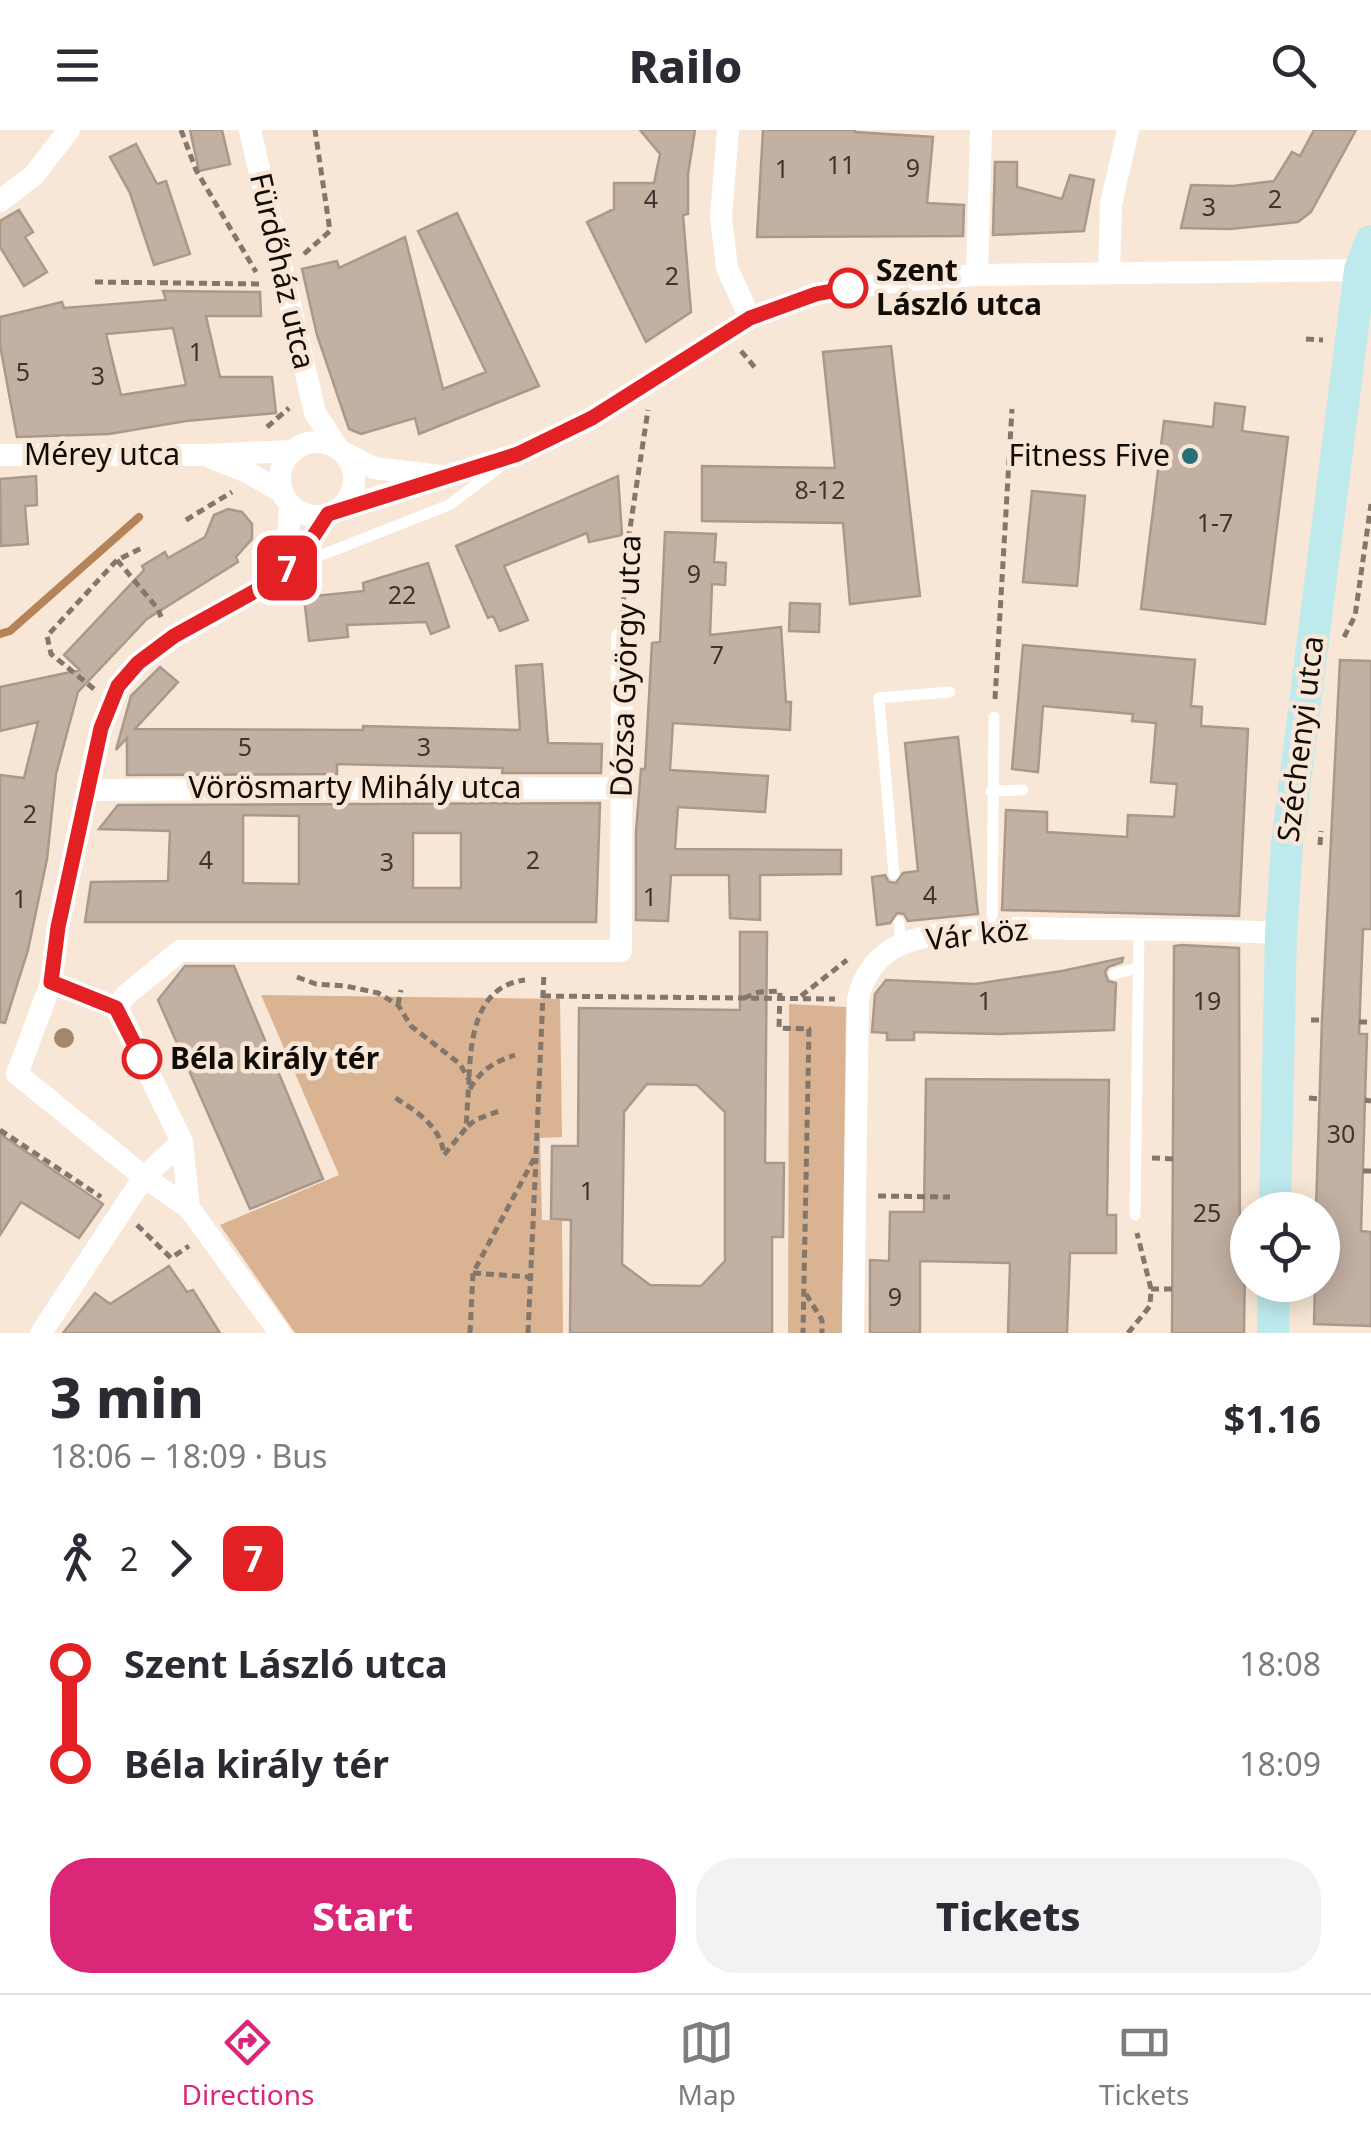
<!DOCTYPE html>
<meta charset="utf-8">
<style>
body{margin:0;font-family:"Noto Sans",sans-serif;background:#f2f2f3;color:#2b2b33;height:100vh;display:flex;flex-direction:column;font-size:38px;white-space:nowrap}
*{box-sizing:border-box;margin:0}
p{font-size:32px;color:#7c7c81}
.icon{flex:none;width:55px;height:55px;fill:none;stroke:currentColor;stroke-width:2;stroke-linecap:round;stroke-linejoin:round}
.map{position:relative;height:1203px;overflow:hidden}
.panel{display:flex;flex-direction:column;background:#fff;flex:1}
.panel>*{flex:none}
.badge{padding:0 20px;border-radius:15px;font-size:35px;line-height:65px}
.controls{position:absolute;left:1230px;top:1062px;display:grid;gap:20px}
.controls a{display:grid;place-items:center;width:110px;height:110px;border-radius:50%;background:#fff;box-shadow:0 5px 25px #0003;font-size:50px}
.map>.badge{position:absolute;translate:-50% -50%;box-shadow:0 0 0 5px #fff}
.legs{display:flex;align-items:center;gap:15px;height:110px;padding:0 50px;font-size:32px}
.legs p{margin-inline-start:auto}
.overview{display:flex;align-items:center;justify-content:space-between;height:170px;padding:0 50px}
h1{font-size:55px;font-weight:800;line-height:75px}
.action{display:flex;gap:20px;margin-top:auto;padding:20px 50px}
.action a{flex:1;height:115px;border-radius:40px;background:#db2777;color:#fff;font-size:40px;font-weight:800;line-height:115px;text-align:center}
.action a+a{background:#f2f2f3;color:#2b2b33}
ul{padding:0 50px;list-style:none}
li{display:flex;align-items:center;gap:35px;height:100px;font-size:38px}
li i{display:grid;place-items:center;width:15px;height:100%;margin:0 12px;background:currentColor}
li i::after{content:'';width:25px;height:25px;margin:-12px;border:8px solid;border-radius:50%;background:#fff}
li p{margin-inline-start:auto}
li:first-child i{background:linear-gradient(#0000 50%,currentColor 0)}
li:last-child i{background:linear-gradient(currentColor 50%,#0000 0)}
header{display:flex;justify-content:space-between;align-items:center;height:130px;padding:0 50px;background:#fff;font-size:45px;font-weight:800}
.dock{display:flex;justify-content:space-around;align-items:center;height:140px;border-top:2px solid #e1e1e2;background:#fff;font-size:28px;color:#7c7c81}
.dock a{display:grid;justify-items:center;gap:5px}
.dock .on{color:#db2777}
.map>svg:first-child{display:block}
.green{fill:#d9b392}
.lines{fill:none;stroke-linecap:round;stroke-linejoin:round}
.stream{stroke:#b48357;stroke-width:8}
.building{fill:#c2b0a2;stroke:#aa998b;stroke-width:2.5;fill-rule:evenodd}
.path{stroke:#83776c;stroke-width:5;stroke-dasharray:8 5;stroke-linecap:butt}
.lane{stroke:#fff;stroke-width:11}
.street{stroke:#fff;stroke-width:22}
.secondary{stroke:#beeaee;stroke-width:32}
.tree{fill:#a3886e}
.line-1-casing{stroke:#fff;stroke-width:22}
.line-1{stroke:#e32124;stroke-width:15}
.stop-1-dot{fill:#fff;stroke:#e32124;stroke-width:5}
.poi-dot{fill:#277079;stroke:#f8e6d6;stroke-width:4}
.labels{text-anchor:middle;stroke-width:9;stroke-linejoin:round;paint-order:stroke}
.number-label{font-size:25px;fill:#3e352e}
.street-label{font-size:30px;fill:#120c07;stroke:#f8e6d6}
.stop-label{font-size:30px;font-weight:bold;fill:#120c07;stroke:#f8e6d6;text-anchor:start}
.poi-label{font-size:30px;fill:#120c07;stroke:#f8e6d6;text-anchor:end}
</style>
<header><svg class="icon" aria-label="menu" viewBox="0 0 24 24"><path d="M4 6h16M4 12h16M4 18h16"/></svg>Railo<svg class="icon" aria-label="search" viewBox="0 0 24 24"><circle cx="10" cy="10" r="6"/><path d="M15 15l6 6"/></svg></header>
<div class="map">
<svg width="1371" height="1203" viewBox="0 0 1371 1203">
<rect width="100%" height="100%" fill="#f8e6d6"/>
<path class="green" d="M 261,865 L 560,869 L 562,1007 L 540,1008 L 542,1090 L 562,1091 L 563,1203 L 295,1203 L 220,1095 L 339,1045 Z
M 789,874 L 846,877 L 842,1203 L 788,1203 Z"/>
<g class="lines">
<path class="stream" d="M 0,504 L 10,501 L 139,387"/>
</g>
<path class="building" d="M 190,0 L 222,0 L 230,34 L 199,41 Z
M 640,0 L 695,0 L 688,44 L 688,84 L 683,85 L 691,182 L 646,212 L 587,92 L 614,79 L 614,53 L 654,53 L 660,24 Z
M 763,0 L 855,0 L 855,2 L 933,7 L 927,73 L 964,75 L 963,106 L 757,107 Z
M 1314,0 L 1356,0 L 1311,82 L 1298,92 L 1230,99 L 1181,98 L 1191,55 L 1233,56 L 1274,51 L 1292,22 L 1300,26 Z
M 136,14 L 157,54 L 166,51 L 190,124 L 154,135 L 130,63 L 110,27 Z
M 995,32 L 1017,32 L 1017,57 L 1062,69 L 1070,45 L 1094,50 L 1084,101 L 993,105 Z
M 19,80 L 33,102 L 25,107 L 47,142 L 24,156 L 0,117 L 0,91 Z
M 457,83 L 539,256 L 419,304 L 415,288 L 361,304 L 349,299 L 317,205 L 302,139 L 337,131 L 339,138 L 405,107 L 443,259 L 486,242 L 418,101 Z
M 163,161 L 260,162 L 261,186 L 206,186 L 220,247 L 272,247 L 276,283 L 186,291 L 109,304 L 17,307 L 0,215 L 0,187 L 62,172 L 64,178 L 166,170 ZM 173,198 L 186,255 L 121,265 L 106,204 Z
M 891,216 L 920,466 L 850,474 L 843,393 L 702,391 L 702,336 L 835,338 L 823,222 Z
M 1215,273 L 1245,277 L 1242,301 L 1288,307 L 1265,494 L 1141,479 L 1164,291 L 1213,297 Z
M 36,346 L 37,375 L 25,376 L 28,414 L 1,416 L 0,349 Z
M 618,346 L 622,405 L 589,412 L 587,403 L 504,436 L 528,490 L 500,501 L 493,486 L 488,488 L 456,416 Z
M 1032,361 L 1085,366 L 1077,456 L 1023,452 Z
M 228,379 L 242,382 L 252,394 L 252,409 L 236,427 L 238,432 L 147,489 L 78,562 L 56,644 L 47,729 L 28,820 L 5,893 L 0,892 L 0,645 L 24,648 L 38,592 L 0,601 L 0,557 L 80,540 L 64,525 L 144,440 L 142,436 L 165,422 L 168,428 L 205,407 L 214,385 Z
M 665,402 L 716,404 L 714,432 L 726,433 L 725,455 L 712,454 L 710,505 L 781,497 L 786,572 L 791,572 L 790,600 L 673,593 L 670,640 L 768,646 L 765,682 L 678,677 L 675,719 L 841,720 L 841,744 L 760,745 L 760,790 L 730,788 L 729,745 L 671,745 L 668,791 L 636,790 L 636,702 L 641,639 L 645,639 L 652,513 L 660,512 Z
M 428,433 L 449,497 L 431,504 L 426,492 L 347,495 L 348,507 L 309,511 L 304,467 L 364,461 L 363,453 Z
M 790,473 L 820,474 L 819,502 L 789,501 Z
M 1023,515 L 1195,530 L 1191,576 L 1202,577 L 1201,596 L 1248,599 L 1239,786 L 1002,780 L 1006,680 L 1047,682 L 1047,702 L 1127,707 L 1128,685 L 1174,687 L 1177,654 L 1151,652 L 1156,593 L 1132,591 L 1133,584 L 1043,576 L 1038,642 L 1012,639 Z
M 1340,530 L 1371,531 L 1371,799 L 1363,799 L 1359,904 L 1367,904 L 1361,1101 L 1371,1102 L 1371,1196 L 1314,1194 L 1315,1155 L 1322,1155 L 1322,1080 L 1316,1080 L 1322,890 Z
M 542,534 L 548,613 L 602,614 L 601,643 L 502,643 L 503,638 L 337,634 L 337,644 L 127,645 L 127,608 L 116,620 L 131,566 L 160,537 L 178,552 L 135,599 L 363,600 L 363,596 L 520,600 L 516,536 Z
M 958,607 L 978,784 L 908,791 L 904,784 L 897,783 L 890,793 L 877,795 L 872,747 L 885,745 L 889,752 L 896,753 L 903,743 L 918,741 L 905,613 Z
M 600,673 L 596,792 L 85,792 L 91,752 L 168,751 L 170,701 L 99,699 L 118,675 ZM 243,685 L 299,686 L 299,754 L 243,753 ZM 413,703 L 461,703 L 461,758 L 413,758 Z
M 740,802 L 767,802 L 765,1033 L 784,1033 L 783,1107 L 772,1107 L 772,1203 L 570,1203 L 571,1090 L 551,1089 L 552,1016 L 578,1016 L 579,878 L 740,880 ZM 647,954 L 697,955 L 725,982 L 725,1131 L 701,1156 L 650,1155 L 622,1134 L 624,982 Z
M 1181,815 L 1239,818 L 1240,1133 L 1245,1133 L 1244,1203 L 1172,1203 L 1174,816 Z
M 1123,828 L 1122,832 L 1108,837 L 1105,842 L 1108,851 L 1116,853 L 1114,900 L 1000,904 L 914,902 L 914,910 L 887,910 L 887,903 L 872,902 L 875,864 L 886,850 L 975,854 L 1062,841 Z
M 185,836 L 234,836 L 323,1049 L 250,1079 L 158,870 Z
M 926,949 L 1109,950 L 1107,1085 L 1116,1085 L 1116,1123 L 1070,1123 L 1067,1203 L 1008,1203 L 1010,1133 L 920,1131 L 920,1203 L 870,1203 L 870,1130 L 889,1131 L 890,1082 L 924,1082 Z
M 0,1004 L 103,1074 L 79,1108 L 21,1072 L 0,1105 Z
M 169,1136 L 187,1162 L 193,1160 L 220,1203 L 63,1203 L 95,1163 L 110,1174 Z"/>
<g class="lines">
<path class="path" d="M 181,0 L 196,40 L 256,142
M 304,124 L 330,101 L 315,0
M 95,152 L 262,154
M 1306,209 L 1323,210
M 741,221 L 757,240
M 267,297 L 289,278
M 186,390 L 232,362
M 117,430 L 158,479 L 161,487
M 623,487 L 625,431 L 648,280
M 1344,507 L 1355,486 L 1371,374
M 94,559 L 51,524 L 47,506 L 117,430 L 144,417
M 995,569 L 1012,279
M 1320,715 L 1321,701
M 297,847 L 316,854 L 346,856 L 378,863 L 398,875 L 411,896 L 460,934 L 469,950 L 466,998 L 444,1025 C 441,996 416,981 394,967
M 543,866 L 835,869
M 801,866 L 847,830
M 744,868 L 759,862 L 780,861 L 779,898 L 809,899 L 803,1203
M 398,875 L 401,860
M 1311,890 L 1321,890
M 1359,892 L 1371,892
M 469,947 C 471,907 476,856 525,850
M 470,959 C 481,939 495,932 515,925
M 1309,968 L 1319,969
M 1365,970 L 1371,971
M 468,996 L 475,990 L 499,981
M 0,1000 L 101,1067
M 1152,1028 L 1174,1029
M 1363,1041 L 1371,1041
M 878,1066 L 950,1067
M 137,1095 L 171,1128 L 189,1116
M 473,1143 L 529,1147
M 1151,1159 L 1173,1159
M 806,1164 L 822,1190 L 822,1203
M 470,1203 L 473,1143 L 536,1025 L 544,842
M 528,1203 L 536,1028
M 1128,1203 L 1150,1176 L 1151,1159 L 1137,1103"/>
<path class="lane" d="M 299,434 L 449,375 L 501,336
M 991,661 L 1023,660
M 894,744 L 879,568 L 950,562
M 899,792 L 901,815
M 992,799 L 994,587
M 1114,844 L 1138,838
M 1135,1085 L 1139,799"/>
<path class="street" d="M 250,0 L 315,283 L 338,318
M 728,0 L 721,87 L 727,138 L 750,188
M 0,71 L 34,45 L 69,0
M 1109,142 L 1111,74 L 1128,0
M 977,145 L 981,0
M280 349a37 37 0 1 1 74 0a37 37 0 1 1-74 0Z
M 345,323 L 374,338 L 441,346
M 0,325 L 204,325 L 291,321
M 212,328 L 247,342 L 282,362
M 338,379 L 518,324 L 592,288 L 750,188 L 816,164 L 899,151 L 977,145 L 1360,140
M 272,449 L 288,407 L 290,374
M 89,660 L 621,658
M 51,853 L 117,877 L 182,1012 L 189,1078
M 117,877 L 126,865 L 180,821 L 621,821 L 622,507
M 17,944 L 51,853 L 58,797 L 101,598 L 118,557 L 138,533 L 175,506 L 257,460 L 299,430 L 327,385
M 17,944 L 144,1047 L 189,1078 L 280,1203
M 41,1203 L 144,1047 L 182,1012
M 853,1203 L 858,869 C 863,844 880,822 905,813 C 957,794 1019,798 1073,799 C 1142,799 1211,800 1281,803"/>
<path class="secondary" d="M 1275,1080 L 1281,803 L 1287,715 L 1360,140 L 1371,111
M 1273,1203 L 1274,1155"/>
</g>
<circle class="tree" cx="64" cy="908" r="10"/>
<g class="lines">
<g class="line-1-casing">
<path id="line-1" d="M 142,929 L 116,878 L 51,852 L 58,797 L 101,598 L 118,556 L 138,533 L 174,506 L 257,460 L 298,430 L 328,384 L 518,324 L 592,288 L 750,188 L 816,164 L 848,158"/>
</g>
<use href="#line-1" class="line-1"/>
</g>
<g class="stop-1-dot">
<circle cx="848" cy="158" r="18"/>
<circle cx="142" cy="929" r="18"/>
</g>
<circle class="poi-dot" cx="1190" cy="326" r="10"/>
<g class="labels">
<g class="number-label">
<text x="841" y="44">11</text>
<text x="913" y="47">9</text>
<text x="782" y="48">1</text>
<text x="651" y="78">4</text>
<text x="1275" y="78">2</text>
<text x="1209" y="86">3</text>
<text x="672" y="155">2</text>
<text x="196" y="231">1</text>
<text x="23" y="251">5</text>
<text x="98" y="255">3</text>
<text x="820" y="369">8-12</text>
<text x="1215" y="402">1-7</text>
<text x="694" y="453">9</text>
<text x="402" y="474">22</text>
<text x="717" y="534">7</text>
<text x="245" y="626">5</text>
<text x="424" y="626">3</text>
<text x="30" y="693">2</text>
<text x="206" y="739">4</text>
<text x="533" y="739">2</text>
<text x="387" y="741">3</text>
<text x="930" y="774">4</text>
<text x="650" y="776">1</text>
<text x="20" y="778">1</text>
<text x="985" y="880">1</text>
<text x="1207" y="880">19</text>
<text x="1341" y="1013">30</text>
<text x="587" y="1070">1</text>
<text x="1207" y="1092">25</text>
<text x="895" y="1176">9</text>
</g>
<g class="street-label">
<text transform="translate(282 141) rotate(77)" y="10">Fürdőház utca</text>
<text x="102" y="335">Mérey utca</text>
<text transform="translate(626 536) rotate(-88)" y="10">Dózsa György utca</text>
<text transform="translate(1301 609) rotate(-83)" y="10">Széchenyi utca</text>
<text x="355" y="668">Vörösmarty Mihály utca</text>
<text transform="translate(977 805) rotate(-6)" y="10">Vár köz</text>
</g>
<g class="stop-label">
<text x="876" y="151">Szent<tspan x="876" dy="34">László utca</tspan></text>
<text x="170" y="939">Béla király tér</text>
</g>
<g class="poi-label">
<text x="1170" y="336">Fitness Five</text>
</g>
</g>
</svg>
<div class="controls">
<a><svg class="icon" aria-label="locate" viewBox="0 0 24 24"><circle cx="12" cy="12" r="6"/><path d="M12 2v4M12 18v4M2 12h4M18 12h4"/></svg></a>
</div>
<b class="badge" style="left:287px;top:438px;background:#e32124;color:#fff">7</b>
</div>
<section class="panel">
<div class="overview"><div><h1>3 min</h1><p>18:06 – 18:09 · Bus</p></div><b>$1.16</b></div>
<div class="legs"><svg class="icon" aria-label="walk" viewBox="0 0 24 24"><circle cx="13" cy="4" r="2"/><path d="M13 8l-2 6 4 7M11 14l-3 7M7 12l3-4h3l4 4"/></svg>2<svg class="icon" aria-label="forward" viewBox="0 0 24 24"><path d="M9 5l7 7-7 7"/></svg><b class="badge" style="background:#e32124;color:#fff">7</b></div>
<ul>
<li><i style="color:#e32124"></i><b>Szent László utca</b><p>18:08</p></li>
<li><i style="color:#e32124"></i><b>Béla király tér</b><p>18:09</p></li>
</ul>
<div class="action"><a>Start</a><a>Tickets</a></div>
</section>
<nav class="dock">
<a class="on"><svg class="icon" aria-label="directions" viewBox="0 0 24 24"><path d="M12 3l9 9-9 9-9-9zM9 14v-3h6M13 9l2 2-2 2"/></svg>Directions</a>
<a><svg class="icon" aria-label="map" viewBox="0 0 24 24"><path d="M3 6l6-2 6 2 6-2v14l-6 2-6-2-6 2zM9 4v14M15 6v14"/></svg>Map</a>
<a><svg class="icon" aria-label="tickets" viewBox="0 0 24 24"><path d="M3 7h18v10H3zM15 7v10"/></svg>Tickets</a>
</nav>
